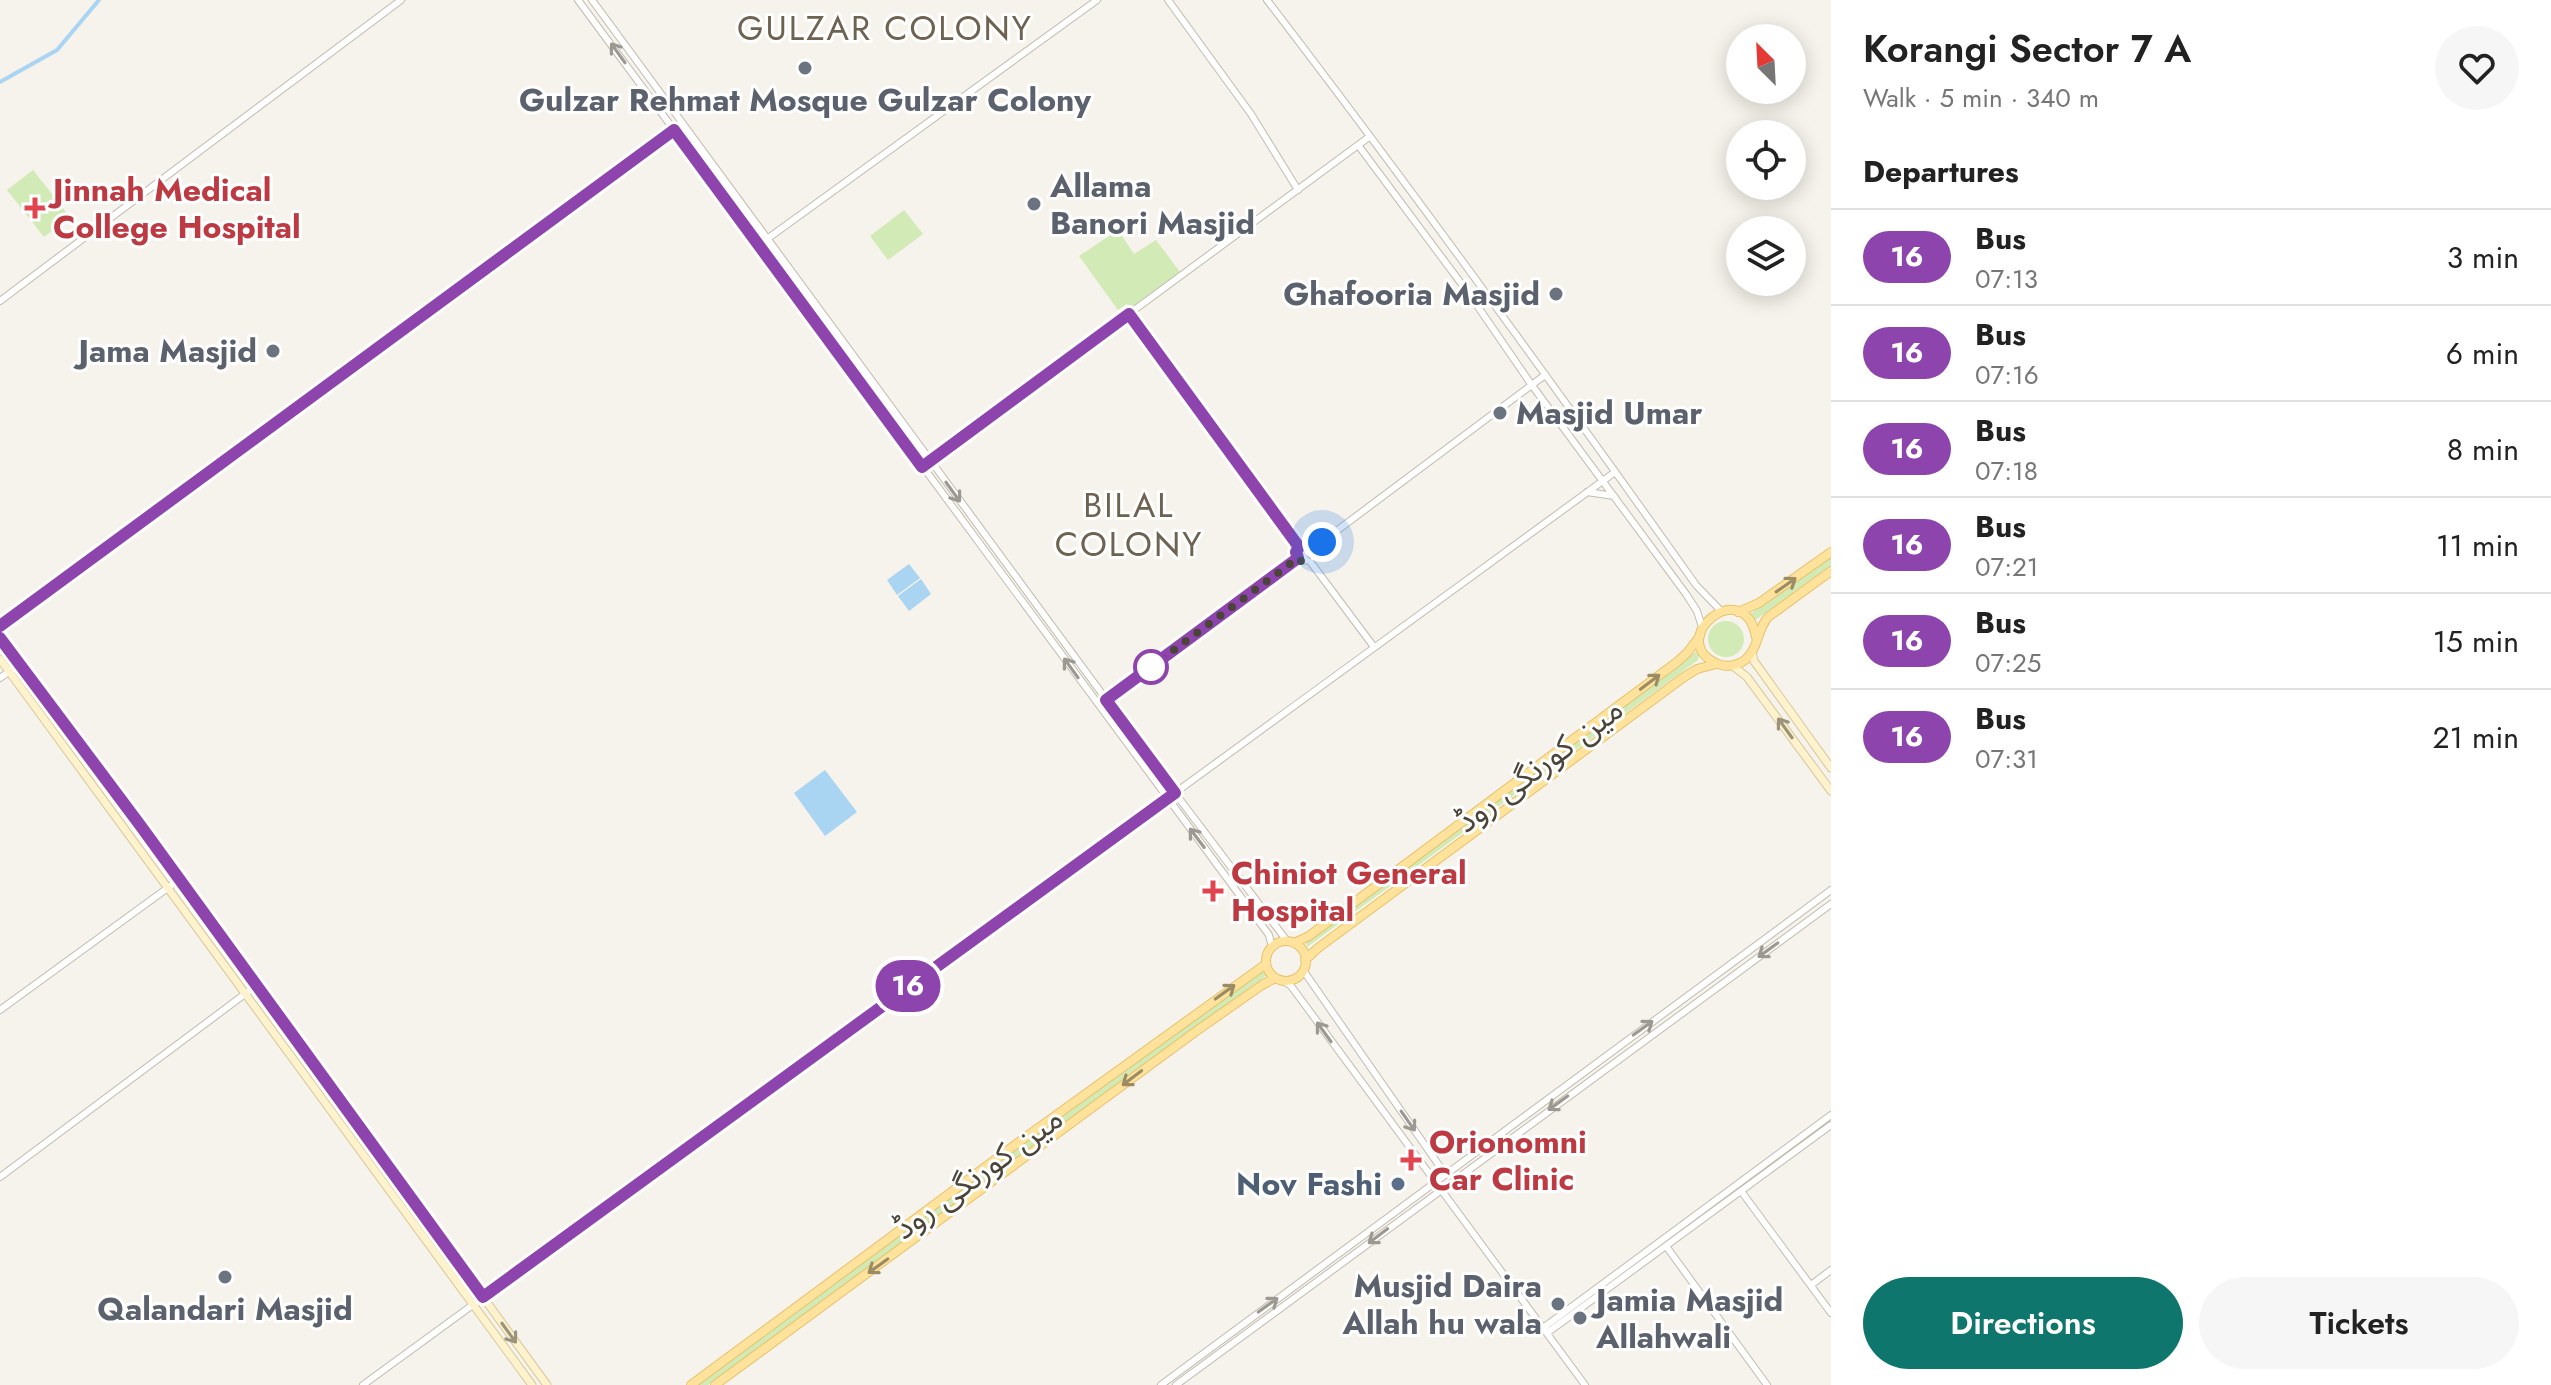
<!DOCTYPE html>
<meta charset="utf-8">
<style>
body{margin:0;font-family:Jost,"Noto Sans Arabic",sans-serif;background:#f6f6f6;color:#222;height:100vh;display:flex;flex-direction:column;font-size:30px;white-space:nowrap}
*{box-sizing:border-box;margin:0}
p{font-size:26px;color:#767676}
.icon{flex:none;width:44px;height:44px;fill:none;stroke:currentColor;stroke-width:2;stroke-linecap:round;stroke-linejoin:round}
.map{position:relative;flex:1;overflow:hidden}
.drawer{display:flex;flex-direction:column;background:#fff;width:720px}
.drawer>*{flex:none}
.badge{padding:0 16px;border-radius:26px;font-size:28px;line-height:52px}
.needle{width:52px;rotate:336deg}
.tools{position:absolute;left:1726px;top:24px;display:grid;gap:16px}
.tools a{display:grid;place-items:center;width:80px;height:80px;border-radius:50%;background:#fff;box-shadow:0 4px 20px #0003;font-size:40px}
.you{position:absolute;width:40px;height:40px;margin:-20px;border:6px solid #fff;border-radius:50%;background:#1a73e8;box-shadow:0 0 0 12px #1a73e833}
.map>.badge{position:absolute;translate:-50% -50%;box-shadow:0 0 0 4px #fff}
h2{padding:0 32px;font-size:30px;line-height:72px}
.round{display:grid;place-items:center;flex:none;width:84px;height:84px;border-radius:42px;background:#f6f6f6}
.summary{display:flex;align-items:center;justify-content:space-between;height:136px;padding:0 32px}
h1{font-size:38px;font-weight:600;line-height:60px}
.button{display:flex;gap:16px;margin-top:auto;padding:16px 32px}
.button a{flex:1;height:92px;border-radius:48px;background:#0f766e;color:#fff;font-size:32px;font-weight:600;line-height:92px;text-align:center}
.button a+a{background:#f6f6f6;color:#222}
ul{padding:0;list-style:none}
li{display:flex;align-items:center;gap:24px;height:96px;padding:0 32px;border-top:2px solid #e0e0e0}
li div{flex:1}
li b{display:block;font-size:30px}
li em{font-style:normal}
li .badge{min-width:88px;font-weight:700;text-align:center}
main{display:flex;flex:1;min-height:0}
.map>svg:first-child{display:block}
.green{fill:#d2eab5}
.water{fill:#a9d4f2}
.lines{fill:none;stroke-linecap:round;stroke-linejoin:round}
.canal{stroke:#a9d4f2;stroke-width:4}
.tertiary-casing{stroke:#c2bbae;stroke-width:8}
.secondary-casing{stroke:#d6c79b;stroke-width:9}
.primary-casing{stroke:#e6c16a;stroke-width:10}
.tertiary{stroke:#fff;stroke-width:6}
.secondary{stroke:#fff3cd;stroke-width:7}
.primary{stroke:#ffe39c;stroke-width:8}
.oneway{stroke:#9c9892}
.oneway2{stroke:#9c8c66}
.oneway3{stroke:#9c937c}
.line-casing{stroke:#fff;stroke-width:18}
.line{stroke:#8e44ad;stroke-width:12}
.walk{stroke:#4b4439;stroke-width:8;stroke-dasharray:0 14.4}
.worship-dot{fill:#6b7280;stroke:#fff;stroke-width:3}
.health-dot{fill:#e0444e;stroke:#fff;stroke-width:3}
.stop-dot{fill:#fff;stroke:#8e44ad;stroke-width:4}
.service-dot{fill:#5c6f8a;stroke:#fff;stroke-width:3}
.labels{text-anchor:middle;stroke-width:6;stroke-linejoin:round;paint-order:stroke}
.worship-label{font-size:32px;font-weight:bold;fill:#5b616d;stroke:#fff;text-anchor:start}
.health-label{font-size:32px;font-weight:bold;fill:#be3a42;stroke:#fff;text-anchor:start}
.street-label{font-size:32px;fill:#4b4439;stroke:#fff}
.service-label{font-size:32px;font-weight:bold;fill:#4e5e75;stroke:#fff;text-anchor:end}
.neighbourhood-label{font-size:34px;letter-spacing:2px;fill:#6e6250;stroke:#fff}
</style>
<main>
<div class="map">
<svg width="1831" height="1385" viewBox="0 0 1831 1385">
<rect width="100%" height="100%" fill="#f6f3ec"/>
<path class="green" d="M 33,170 L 70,217 L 44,237 L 7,190 Z
M 904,210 L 923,234 L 888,260 L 870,236 Z
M 1118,230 L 1134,254 L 1156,240 L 1180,272 L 1130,308 L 1127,304 L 1118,310 L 1079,256 Z
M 1831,556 L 1831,565 L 1754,621 L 1750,614 Z
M1708 639a18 18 0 1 1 36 0a18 18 0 1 1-36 0Z
M 1695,652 L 1699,655 L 1698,660 L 1307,947 L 1306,942 Z
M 1263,969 L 1267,975 L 708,1385 L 696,1385 Z"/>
<path class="water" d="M 909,564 L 920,578 L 897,595 L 887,580 Z
M 921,579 L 931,594 L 909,611 L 898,596 Z
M 825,770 L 857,812 L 825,836 L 794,793 Z"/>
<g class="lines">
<path class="canal" d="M 0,82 L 57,50 L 99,0"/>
<g class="tertiary-casing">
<path id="tertiary" d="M 578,0 L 1269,935 L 1272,947
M 592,0 L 1175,793 L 1287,941
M 1168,0 L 1251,114 L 1298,190
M 1267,0 C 1414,192 1556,388 1696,585 L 1721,611
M 1358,145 L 1472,298 L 1531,384 L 1686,594 L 1697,611 L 1702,627
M 767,239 L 1097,0
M 0,301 L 401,0
M 1129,314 L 1299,547 L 1307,546 L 1311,550 L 1312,556 L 1309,560 L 1301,561 L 1297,557 L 1296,552 L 1299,547
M 928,462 L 1369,137
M 1587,492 L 1614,496
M 1311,550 L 1545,375
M 1309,560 L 1374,647
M 0,626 L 677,128
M 0,678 L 20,664
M 1106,700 L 1298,558
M 1303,970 L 1445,1174
M 1284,981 L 1291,986 L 1585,1385
M 0,1010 L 180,879
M 0,1177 L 257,985
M 1741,1191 L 1831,1313
M 1666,1246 L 1767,1385
M 1811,1285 L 1831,1270
M 1543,1328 L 1831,1115
M 1547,1333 L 1831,1125
M 363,1385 L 1615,472
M 1161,1385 L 1831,890
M 1176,1385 L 1831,904"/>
</g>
<g class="secondary-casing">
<path id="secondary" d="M 0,638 L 95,763 L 547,1385
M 1752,652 L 1754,661 L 1831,768
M 0,659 L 532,1385
M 1733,666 L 1747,677 L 1831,791"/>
</g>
<g class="primary-casing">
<path id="primary" d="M 1738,612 L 1759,603 L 1831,552
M 1756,637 C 1744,573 1665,639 1716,663 C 1725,668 1737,666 1745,660 C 1758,650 1757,630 1768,617 L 1831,571
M1266 961a20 20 0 1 1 40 0a20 20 0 1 1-40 0Z
M 1294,943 L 1309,936 L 1677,662 L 1687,653 L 1700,636
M 1305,960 L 1318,948 L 1684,677 L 1697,669 L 1716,664
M 691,1385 L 1019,1142 L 1266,964
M 715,1385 L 1195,1032 L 1262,985 L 1275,978"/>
</g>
<use href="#tertiary" class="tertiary"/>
<use href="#secondary" class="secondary"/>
<use href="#primary" class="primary"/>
</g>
<defs><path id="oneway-shaft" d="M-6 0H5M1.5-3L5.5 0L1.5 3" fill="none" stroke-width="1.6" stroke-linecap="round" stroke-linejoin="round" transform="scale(2)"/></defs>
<g class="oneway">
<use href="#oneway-shaft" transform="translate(618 53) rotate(-126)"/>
<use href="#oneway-shaft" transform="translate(953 492) rotate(54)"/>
<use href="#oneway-shaft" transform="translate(1071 668) rotate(-126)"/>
<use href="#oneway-shaft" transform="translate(1197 838) rotate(-127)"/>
<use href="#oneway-shaft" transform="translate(1768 950) rotate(144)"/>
<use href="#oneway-shaft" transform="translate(1643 1028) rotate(-36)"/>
<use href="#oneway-shaft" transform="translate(1324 1032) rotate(-126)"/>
<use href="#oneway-shaft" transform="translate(1558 1103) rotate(144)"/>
<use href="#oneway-shaft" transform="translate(1408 1121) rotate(55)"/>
<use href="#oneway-shaft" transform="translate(1378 1236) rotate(143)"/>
<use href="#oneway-shaft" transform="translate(1268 1305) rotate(-36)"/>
</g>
<g class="oneway2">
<use href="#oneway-shaft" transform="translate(1786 585) rotate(-35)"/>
<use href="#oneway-shaft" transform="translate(1650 682) rotate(-37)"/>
<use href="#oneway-shaft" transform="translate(1225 992) rotate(-36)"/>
<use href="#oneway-shaft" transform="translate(1132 1078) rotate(143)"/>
<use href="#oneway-shaft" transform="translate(878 1266) rotate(144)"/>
</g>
<g class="oneway3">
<use href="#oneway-shaft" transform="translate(1785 728) rotate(-126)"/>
<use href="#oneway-shaft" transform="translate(509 1333) rotate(54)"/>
</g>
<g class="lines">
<g class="line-casing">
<path id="line" d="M 0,626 L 674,130 L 922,467 L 1129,314 L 1299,547 L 1296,552 L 1298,558 L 1106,700 L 1175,793 L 483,1297 L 140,825 L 0,638"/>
</g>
<use href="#line" class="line"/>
<path class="walk" d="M 1151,667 L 1298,558 L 1301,561 L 1309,560 L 1312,556 L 1311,550 L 1322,542"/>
</g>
<g class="worship-dot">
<circle cx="805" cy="68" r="8"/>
<circle cx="1034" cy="204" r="8"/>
<circle cx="1556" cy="294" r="8"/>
<circle cx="273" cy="351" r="8"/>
<circle cx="1500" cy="413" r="8"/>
<circle cx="225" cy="1277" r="8"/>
<circle cx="1558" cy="1304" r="8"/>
<circle cx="1580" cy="1318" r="8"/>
</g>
<g class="health-dot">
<path d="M31 196h8v8h8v8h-8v8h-8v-8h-8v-8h8z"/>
<path d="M1209 879h8v8h8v8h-8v8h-8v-8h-8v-8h8z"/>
<path d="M1407 1148h8v8h8v8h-8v8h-8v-8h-8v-8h8z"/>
</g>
<circle class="stop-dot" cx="1151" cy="667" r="16"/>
<circle class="service-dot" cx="1398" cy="1184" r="8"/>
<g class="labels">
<g class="worship-label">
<text x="805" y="111" text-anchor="middle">Gulzar Rehmat Mosque Gulzar Colony</text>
<text x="1050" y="197">Allama<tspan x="1050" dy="37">Banori Masjid</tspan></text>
<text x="1540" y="305" text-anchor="end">Ghafooria Masjid</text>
<text x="257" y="362" text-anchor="end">Jama Masjid</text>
<text x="1516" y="424">Masjid Umar</text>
<text x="1542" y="1297" text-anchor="end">Musjid Daira<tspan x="1542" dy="37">Allah hu wala</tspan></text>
<text x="1596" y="1311">Jamia Masjid<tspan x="1596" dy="37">Allahwali</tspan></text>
<text x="225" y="1320" text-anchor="middle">Qalandari Masjid</text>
</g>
<g class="health-label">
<text x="53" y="201">Jinnah Medical<tspan x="53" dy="37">College Hospital</tspan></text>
<text x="1231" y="884">Chiniot General<tspan x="1231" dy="37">Hospital</tspan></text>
<text x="1429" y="1153">Orionomni<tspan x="1429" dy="37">Car Clinic</tspan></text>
</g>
<g class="street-label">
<text transform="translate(1539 765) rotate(-37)" y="11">مین کورنگی روڈ</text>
<text transform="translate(978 1173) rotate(-36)" y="11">مین کورنگی روڈ</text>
</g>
<g class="service-label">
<text x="1382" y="1195">Nov Fashi</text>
</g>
<g class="neighbourhood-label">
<text x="885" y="40">GULZAR COLONY</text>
<text x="1129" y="517">BILAL<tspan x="1129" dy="39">COLONY</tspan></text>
</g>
</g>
</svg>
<div class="tools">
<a><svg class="needle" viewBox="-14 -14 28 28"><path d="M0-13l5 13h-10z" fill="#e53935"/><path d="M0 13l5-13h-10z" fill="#767676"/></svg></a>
<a><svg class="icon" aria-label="locate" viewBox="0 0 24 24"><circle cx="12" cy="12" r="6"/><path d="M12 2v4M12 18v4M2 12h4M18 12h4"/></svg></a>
<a><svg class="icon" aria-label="layers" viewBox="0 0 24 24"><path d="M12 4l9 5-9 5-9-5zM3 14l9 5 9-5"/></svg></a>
</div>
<div class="you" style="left:1322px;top:542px"></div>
<b class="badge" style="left:908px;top:986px;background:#8e44ad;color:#fff">16</b>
</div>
<section class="drawer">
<div class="summary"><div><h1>Korangi Sector 7 A</h1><p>Walk · 5 min · 340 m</p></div><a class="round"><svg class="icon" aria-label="heart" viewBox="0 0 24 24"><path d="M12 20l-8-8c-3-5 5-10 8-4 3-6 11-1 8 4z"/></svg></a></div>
<h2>Departures</h2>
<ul>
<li><span class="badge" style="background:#8e44ad;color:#fff">16</span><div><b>Bus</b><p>07:13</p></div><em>3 min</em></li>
<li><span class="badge" style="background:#8e44ad;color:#fff">16</span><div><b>Bus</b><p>07:16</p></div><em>6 min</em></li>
<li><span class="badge" style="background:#8e44ad;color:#fff">16</span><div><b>Bus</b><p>07:18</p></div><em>8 min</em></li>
<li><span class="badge" style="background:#8e44ad;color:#fff">16</span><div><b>Bus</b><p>07:21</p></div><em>11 min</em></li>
<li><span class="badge" style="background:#8e44ad;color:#fff">16</span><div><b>Bus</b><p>07:25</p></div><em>15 min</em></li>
<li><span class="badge" style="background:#8e44ad;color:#fff">16</span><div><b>Bus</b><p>07:31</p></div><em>21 min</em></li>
</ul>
<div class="button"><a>Directions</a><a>Tickets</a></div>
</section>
</main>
